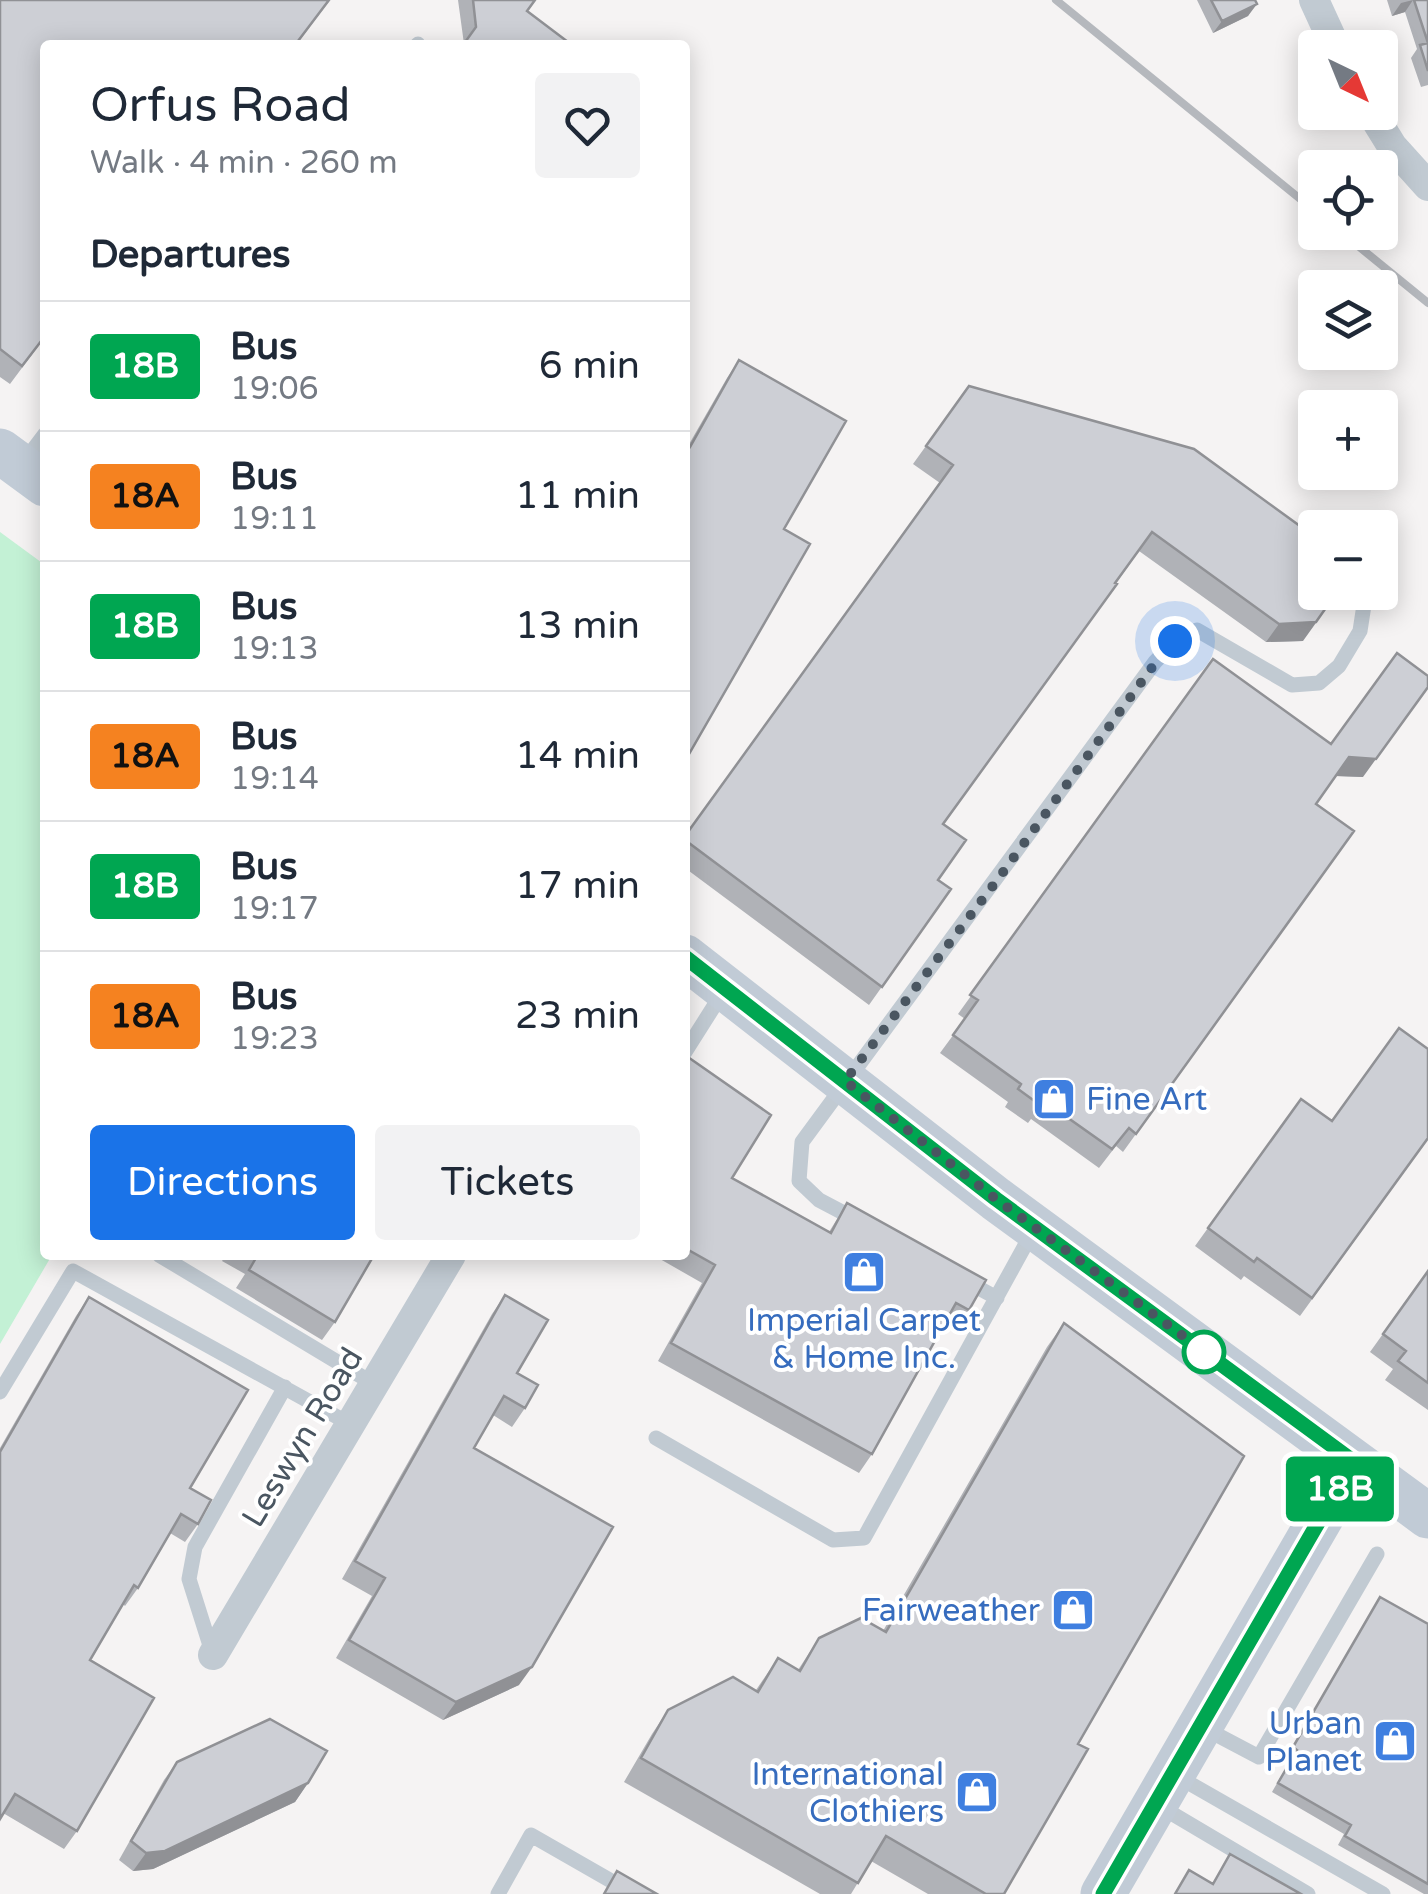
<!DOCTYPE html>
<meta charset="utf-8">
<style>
body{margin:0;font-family:"Varela Round",sans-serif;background:#f2f2f3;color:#1f2937;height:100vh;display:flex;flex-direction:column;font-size:38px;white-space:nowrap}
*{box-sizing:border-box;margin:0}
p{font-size:32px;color:#747a83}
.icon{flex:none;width:55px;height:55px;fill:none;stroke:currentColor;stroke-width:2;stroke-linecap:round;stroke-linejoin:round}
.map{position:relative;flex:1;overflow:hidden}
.panel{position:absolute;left:40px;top:40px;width:650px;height:1220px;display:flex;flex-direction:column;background:#fff;border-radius:10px;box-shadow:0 5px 25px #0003}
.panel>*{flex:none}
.badge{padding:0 20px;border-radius:8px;font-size:35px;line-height:65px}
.needle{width:65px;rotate:137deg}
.buttons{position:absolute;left:1298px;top:30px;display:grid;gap:20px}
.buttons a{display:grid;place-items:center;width:100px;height:100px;border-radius:10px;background:#fff;box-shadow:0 5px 25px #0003;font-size:50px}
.you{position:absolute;width:50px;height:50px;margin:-25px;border:8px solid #fff;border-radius:50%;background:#1a73e8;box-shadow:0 0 0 15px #1a73e833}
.map>.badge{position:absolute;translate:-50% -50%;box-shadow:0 0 0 5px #fff}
h2{padding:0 50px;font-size:38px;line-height:90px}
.round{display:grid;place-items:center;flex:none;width:105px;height:105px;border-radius:10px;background:#f2f2f3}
.headline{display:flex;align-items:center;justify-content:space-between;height:170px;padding:0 50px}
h1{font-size:48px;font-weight:600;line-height:75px}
.button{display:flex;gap:20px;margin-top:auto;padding:20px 50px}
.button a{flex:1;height:115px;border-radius:10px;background:#1a73e8;color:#fff;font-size:40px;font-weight:600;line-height:115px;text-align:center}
.button a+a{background:#f2f2f3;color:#1f2937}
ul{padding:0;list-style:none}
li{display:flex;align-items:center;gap:30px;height:130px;padding:0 50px;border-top:2px solid #e0e1e3}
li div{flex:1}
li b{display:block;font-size:38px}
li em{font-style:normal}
li .badge{min-width:110px;font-weight:700;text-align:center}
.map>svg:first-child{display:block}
.green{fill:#c3f1d5}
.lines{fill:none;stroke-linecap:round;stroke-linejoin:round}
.lane{stroke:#c1cad2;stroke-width:15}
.street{stroke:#c1cad2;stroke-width:30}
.secondary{stroke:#c1cbd6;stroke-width:45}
.rail{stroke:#b5b8bd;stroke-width:8}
.wall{fill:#b0b2b7}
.shaded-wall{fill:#909195}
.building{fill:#cdcfd5;stroke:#909195;stroke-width:2.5}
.line-casing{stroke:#fff;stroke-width:22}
.line{stroke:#00a651;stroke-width:15}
.walk{stroke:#4a5661;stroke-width:10;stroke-dasharray:0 18}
.stop-dot{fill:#fff;stroke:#00a651;stroke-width:5}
.labels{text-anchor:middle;stroke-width:8;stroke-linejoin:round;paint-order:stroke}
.shop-label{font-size:32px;fill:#366cbe;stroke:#fff;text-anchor:end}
.street-label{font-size:32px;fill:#4a5661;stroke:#fff}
</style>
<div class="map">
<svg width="1428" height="1894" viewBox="0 0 1428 1894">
<rect width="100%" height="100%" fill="#f5f3f3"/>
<path class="green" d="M 0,532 L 45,565 L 45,1255 L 52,1255 L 0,1344 Z"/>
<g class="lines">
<path class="lane" d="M 417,45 L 418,44
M 23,463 L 45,434
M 685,1052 L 723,992
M 857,1220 L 819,1200 L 799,1181 L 802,1142 L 1155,662 L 1175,641 L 1197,630 L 1292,685 L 1319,683 L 1339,666 L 1360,631 L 1366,592
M 159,1255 L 374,1384
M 964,1280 L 997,1298
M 0,1392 L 73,1271 L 350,1424
M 656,1438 L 833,1540 L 864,1538 L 1033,1231
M 213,1655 L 189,1579 L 195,1547 L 285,1387
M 1204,1728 L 1259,1757 L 1377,1554
M 1175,1775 L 1383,1894
M 1161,1807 L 1308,1894
M 498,1894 L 531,1835 L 634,1894"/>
<path class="street" d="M 1314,0 L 1336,48
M 1371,112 L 1392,146 L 1428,186
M 213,1655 L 451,1255"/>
<path class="secondary" d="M 0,451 L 45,484
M 685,957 L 996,1199 L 1428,1516
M 1103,1894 L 1326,1509 L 1357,1464"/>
<path class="rail" d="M 1056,0 L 1315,211
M 1341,232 L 1428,303"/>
</g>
<path class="wall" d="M 0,0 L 330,0 L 296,45 L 45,45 L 45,337 L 10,384 L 0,377 Z
M 458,0 L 535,0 L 464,44 Z
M 1197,0 L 1255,0 L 1248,16 L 1213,33 Z
M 1387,0 L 1428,0 L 1428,85 L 1421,87 L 1411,58 L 1417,49 L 1405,12 L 1392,16 Z
M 739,360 L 784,529 L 688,446 L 727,378 Z
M 969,386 L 1303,641 L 1266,642 L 1139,551 L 944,824 L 938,880 L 951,889 L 869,1005 L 685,868 L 685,836 L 940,483 L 913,464 Z
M 1213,659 L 1363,777 L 1336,776 L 1316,804 L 1354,831 L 1123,1152 L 1116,1146 L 1099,1168 L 1031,1119 L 1028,1123 L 1005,1107 L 1008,1102 L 940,1053 L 965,1019 L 958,1014 Z
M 685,1055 L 732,1178 L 829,1232 L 847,1203 L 969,1310 L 956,1329 L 945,1322 L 872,1454 L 859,1473 L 658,1361 L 702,1283 L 653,1255 L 685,1255 Z
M 1332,1121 L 1428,1139 L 1300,1316 L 1244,1276 L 1241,1280 L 1195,1246 L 1208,1228 Z
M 226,1255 L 374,1255 L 335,1322 L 322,1340 L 236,1288 L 245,1274 L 222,1261 Z
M 1428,1271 L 1428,1410 L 1385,1380 L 1393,1369 L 1370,1352 Z
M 505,1295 L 517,1373 L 525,1408 L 512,1427 L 493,1415 L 474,1448 L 519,1685 L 443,1720 L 336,1658 L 372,1596 L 342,1579 L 492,1314 Z
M 89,1297 L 190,1488 L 198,1524 L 185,1542 L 170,1533 L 138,1588 L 125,1606 L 123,1604 L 90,1660 L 77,1831 L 64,1849 L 3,1813 L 0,1819 L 0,1448 L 76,1316 Z
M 1064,1323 L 1078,1744 L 1004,1894 L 928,1894 L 871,1861 L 851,1894 L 820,1894 L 624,1782 L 652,1734 L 668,1710 L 756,1690 L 778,1658 L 798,1670 L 819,1638 L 883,1631 L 1047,1347 Z
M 1380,1597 L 1428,1624 L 1428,1894 L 1424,1894 L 1338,1845 L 1344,1834 L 1272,1792 L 1291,1759 L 1287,1756 Z
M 177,1762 L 308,1783 L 295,1802 L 153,1869 L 133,1871 L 119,1860 L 164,1780 Z"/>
<path class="shaded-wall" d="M 1413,0 L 1405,12 L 1392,16 L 1401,3 Z
M 1257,4 L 1248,16 L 1213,33 L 1222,21 Z
M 1338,592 L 1303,641 L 1266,642 L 1279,624 Z
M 1428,687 L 1363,777 L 1336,776 L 1349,757 Z
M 532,1667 L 519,1685 L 443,1720 L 456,1702 Z
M 308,1783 L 295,1802 L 153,1869 L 133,1871 L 146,1853 Z"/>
<path class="building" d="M 0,0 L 329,0 L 295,45 L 45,45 L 45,336 L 22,366 L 0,349 Z
M 473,0 L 535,0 L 527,11 L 572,45 L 463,45 L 476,27 Z
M 1211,0 L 1255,0 L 1257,4 L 1222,21 Z
M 1414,0 L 1428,0 L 1428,71 L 1420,45 L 1428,43 Z
M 739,360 L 846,421 L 784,529 L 810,544 L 685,761 L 685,444 L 690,447 Z
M 969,386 L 1194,449 L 1315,537 L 1315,592 L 1337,592 L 1316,622 L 1279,624 L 1152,532 L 1115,583 L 1117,584 L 943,824 L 966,840 L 938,880 L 951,889 L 882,987 L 685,840 L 685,836 L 953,465 L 926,446 Z
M 1397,653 L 1428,676 L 1428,687 L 1376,759 L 1349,757 L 1316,804 L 1354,831 L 1136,1134 L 1129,1128 L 1112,1149 L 1044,1101 L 1040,1105 L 1018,1089 L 1021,1084 L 953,1035 L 978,1000 L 970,995 L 1213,659 L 1331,744 Z
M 1399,1028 L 1428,1049 L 1428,1138 L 1312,1298 L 1257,1258 L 1254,1262 L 1208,1228 L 1301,1099 L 1332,1121 Z
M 685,1055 L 771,1115 L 732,1178 L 831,1233 L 847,1203 L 986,1280 L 969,1310 L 956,1303 L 872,1454 L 671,1343 L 715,1265 L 685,1248 Z
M 255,1255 L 374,1255 L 335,1322 L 249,1270 L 257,1256 Z
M 1428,1271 L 1428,1383 L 1398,1361 L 1406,1351 L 1383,1334 Z
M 505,1295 L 548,1320 L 517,1373 L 538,1385 L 525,1408 L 504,1396 L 474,1448 L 613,1527 L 532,1667 L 456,1702 L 349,1640 L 385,1578 L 355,1561 Z
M 89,1297 L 248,1390 L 190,1488 L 211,1500 L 198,1524 L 181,1514 L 138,1588 L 134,1585 L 90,1660 L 154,1698 L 77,1831 L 15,1794 L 0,1819 L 0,1452 Z
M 1064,1323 L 1244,1456 L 1078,1744 L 1088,1749 L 1004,1894 L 986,1894 L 886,1836 L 858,1883 L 641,1758 L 668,1710 L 733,1677 L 758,1692 L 778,1658 L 800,1671 L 819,1638 L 861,1618 L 886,1632 Z
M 1380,1597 L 1428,1624 L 1428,1884 L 1345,1836 L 1351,1825 L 1278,1783 L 1297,1750 L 1293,1747 Z
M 270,1719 L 327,1751 L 308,1783 L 165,1851 L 146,1853 L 131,1841 L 177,1762 Z
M 1230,1854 L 1301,1894 L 1175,1894 L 1189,1870 L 1213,1884 Z
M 617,1871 L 657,1894 L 604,1894 Z"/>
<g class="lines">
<g class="line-casing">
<path id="line" d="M 685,957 L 996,1199 L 1357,1464 L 1326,1509 L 1103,1894"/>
</g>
<use href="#line" class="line"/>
<path class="walk" d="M 1175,641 L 1156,662 L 998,879 L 845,1081 L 996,1199 L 1209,1355 L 1204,1352"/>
</g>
<defs>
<g id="shop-square" transform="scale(2.25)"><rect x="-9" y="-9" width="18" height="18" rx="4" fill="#3f7fe0" stroke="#fff"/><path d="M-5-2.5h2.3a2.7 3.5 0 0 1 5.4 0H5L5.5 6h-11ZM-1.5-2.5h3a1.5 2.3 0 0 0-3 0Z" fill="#fff"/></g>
</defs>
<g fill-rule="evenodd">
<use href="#shop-square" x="1054" y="1099"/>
<use href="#shop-square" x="864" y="1272"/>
<use href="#shop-square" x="1073" y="1610"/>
<use href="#shop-square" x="1395" y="1741"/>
<use href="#shop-square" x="977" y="1792"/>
</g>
<circle class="stop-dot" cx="1204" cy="1352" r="20"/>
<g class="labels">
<g class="shop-label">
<text x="1086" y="1110" text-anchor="start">Fine Art</text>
<text x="864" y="1331" text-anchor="middle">Imperial Carpet<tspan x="864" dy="37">&amp; Home Inc.</tspan></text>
<text x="1040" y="1621">Fairweather</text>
<text x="1362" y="1734">Urban<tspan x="1362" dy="37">Planet</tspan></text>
<text x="944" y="1785">International<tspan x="944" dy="37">Clothiers</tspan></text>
</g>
<g class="street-label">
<text transform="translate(302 1437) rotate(-59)" y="11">Leswyn Road</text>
</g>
</g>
</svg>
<div class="buttons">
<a><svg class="needle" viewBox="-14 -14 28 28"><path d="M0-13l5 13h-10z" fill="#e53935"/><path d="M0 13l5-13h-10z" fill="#747a83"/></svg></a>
<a><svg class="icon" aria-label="locate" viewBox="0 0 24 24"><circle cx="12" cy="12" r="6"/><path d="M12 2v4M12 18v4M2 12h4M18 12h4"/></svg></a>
<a><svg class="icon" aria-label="layers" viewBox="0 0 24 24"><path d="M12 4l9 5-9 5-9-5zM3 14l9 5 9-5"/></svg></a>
<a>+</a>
<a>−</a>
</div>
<div class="you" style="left:1175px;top:641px"></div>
<b class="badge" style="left:1340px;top:1489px;background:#00a651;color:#fff">18B</b>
<section class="panel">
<div class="headline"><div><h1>Orfus Road</h1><p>Walk · 4 min · 260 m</p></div><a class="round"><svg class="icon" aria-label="heart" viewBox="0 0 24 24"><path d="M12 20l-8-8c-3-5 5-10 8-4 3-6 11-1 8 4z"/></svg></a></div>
<h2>Departures</h2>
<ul>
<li><span class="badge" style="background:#00a651;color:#fff">18B</span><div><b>Bus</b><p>19:06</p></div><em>6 min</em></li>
<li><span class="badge" style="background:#f58220;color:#111">18A</span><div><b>Bus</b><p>19:11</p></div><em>11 min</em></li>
<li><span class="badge" style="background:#00a651;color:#fff">18B</span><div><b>Bus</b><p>19:13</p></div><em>13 min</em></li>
<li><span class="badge" style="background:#f58220;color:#111">18A</span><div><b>Bus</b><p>19:14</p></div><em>14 min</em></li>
<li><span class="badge" style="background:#00a651;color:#fff">18B</span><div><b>Bus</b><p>19:17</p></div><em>17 min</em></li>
<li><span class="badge" style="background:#f58220;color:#111">18A</span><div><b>Bus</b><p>19:23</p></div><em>23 min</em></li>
</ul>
<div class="button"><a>Directions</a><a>Tickets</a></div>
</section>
</div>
